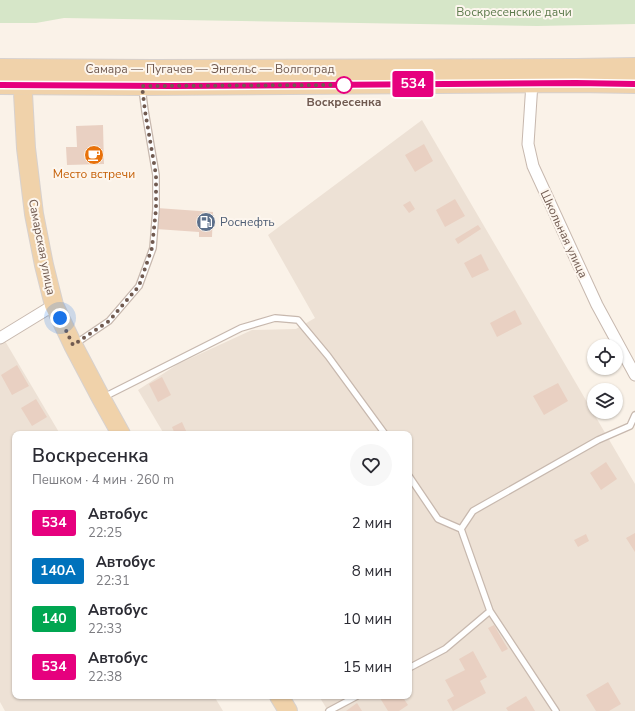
<!DOCTYPE html>
<html lang="ru">
<meta charset="utf-8">
<style>
body{margin:0;font-family:"Nunito Sans",sans-serif;background:#f7f7f7;color:#2b2b33;height:100vh;display:flex;flex-direction:column;font-size:15px;white-space:nowrap}
*{box-sizing:border-box;margin:0}
p{font-size:13px;color:#7c7c81}
.icon{flex:none;width:22px;height:22px;fill:none;stroke:currentColor;stroke-width:2;stroke-linecap:round;stroke-linejoin:round}
.map{position:relative;flex:1;overflow:hidden}
.details{position:absolute;left:12px;top:431px;width:400px;height:268px;display:flex;flex-direction:column;background:#fff;border-radius:8px;box-shadow:0 1px 3px #0004}
.details>*{flex:none}
.badge{padding:0 8px;border-radius:3px;font-size:14px;line-height:26px}
.buttons{position:absolute;left:587px;top:339px;display:grid;gap:8px}
.buttons a{display:grid;place-items:center;width:36px;height:36px;border-radius:50%;background:#fff;box-shadow:0 1px 3px #0004;font-size:20px}
.you{position:absolute;width:20px;height:20px;margin:-10px;border:3px solid #fff;border-radius:50%;background:#1a73e8;box-shadow:0 0 0 6px #1a73e833}
.map>.badge{position:absolute;translate:-50% -50%;box-shadow:0 0 0 2px #fff}
.round{display:grid;place-items:center;flex:none;width:42px;height:42px;border-radius:21px;background:#f7f7f7}
.overview{display:flex;align-items:center;justify-content:space-between;height:68px;padding:0 20px}
h1{font-size:19px;font-weight:600;line-height:30px}
ul{padding:0;list-style:none}
li{display:flex;align-items:center;gap:12px;height:48px;padding:0 20px}
li div{flex:1}
li b{display:block;font-size:15px}
li em{font-style:normal}
li .badge{min-width:44px;font-weight:700;text-align:center}
.map>svg:first-child{display:block}
.residential{fill:#ede1d5}
.green{fill:#d6e6c8}
.building{fill:#e9d0c2}
.lines{fill:none;stroke-linecap:round;stroke-linejoin:round}
.lane-casing{stroke:#c7b8ae;stroke-width:8}
.street-casing{stroke:#c7b8ae;stroke-width:13}
.primary-casing{stroke:#d7d1ce;stroke-width:20}
.lane{stroke:#fff;stroke-width:5.5}
.street{stroke:#fff;stroke-width:11}
.primary{stroke:#f0d2aa;stroke-width:18}
.line-casing{stroke:#fff;stroke-width:9}
.line{stroke:#e6007e;stroke-width:6}
.walk{stroke:#705a50;stroke-width:4;stroke-dasharray:0 7.2}
.stop-dot{fill:#fff;stroke:#e6007e;stroke-width:2}
.labels{text-anchor:middle;stroke-width:4;stroke-linejoin:round;paint-order:stroke}
.park-label{font-size:12px;fill:#5c7a4c;stroke:#fdf6ee}
.street-label{font-size:12px;fill:#705a50;stroke:#fdf6ee}
.stop-label{font-size:12px;font-weight:bold;fill:#705a50;stroke:#fdf6ee}
.food-label{font-size:12px;fill:#c56008;stroke:#fdf6ee}
.service-label{font-size:12px;fill:#4e5e75;stroke:#fdf6ee;text-anchor:start}
</style>
<div class="map">
<svg width="635" height="711" viewBox="0 0 635 711">
<rect width="100%" height="100%" fill="#faf2e8"/>
<path class="residential" d="M 422,120 L 635,484 L 635,711 L 328,711 L 319,696 L 409,696 L 409,434 L 164,434 L 138,390 L 178,364 L 252,330 L 296,329 L 315,318 L 268,235 Z
M 5,341 L 60,434 L 15,434 L 15,696 L 214,696 L 223,711 L 5,711 L 0,702 L 0,343 Z"/>
<path class="green" d="M 0,0 L 635,0 L 635,24 L 537,26 L 64,18 L 36,23 L 0,23 Z"/>
<path class="building" d="M 103,125 L 104,164 L 67,165 L 66,147 L 77,147 L 76,126 Z
M 424,144 L 433,161 L 415,172 L 405,155 Z
M 455,199 L 465,216 L 445,227 L 436,210 Z
M 410,201 L 415,209 L 409,213 L 403,205 Z
M 157,208 L 213,212 L 212,237 L 199,237 L 199,232 L 156,229 Z
M 478,225 L 481,229 L 458,244 L 455,239 Z
M 481,254 L 489,270 L 472,278 L 464,263 Z
M 515,310 L 522,324 L 497,337 L 490,323 Z
M 17,365 L 29,386 L 12,395 L 1,375 Z
M 162,377 L 171,395 L 158,402 L 149,384 Z
M 558,383 L 568,401 L 544,415 L 533,396 Z
M 36,399 L 47,417 L 32,426 L 21,408 Z
M 182,422 L 187,433 L 175,434 L 172,427 Z
M 606,462 L 617,479 L 601,490 L 590,473 Z
M 635,533 L 635,552 L 626,538 Z
M 586,534 L 589,541 L 578,547 L 574,540 Z
M 494,625 L 508,649 L 502,652 L 488,628 Z
M 473,651 L 487,677 L 480,681 L 486,693 L 453,711 L 447,700 L 454,696 L 445,680 L 465,670 L 459,659 Z
M 608,682 L 621,704 L 609,711 L 596,711 L 586,695 Z
M 384,696 L 402,696 L 408,705 L 399,711 L 388,711 L 380,698 Z
M 526,696 L 535,711 L 508,711 L 506,708 Z
M 357,703 L 362,711 L 346,711 Z"/>
<g class="lines">
<g class="lane-casing">
<path id="lane" d="M 75,344 L 109,321 L 139,286 L 153,248 L 156,209 L 156,175 L 145,111 L 142,88
M 104,397 L 241,328 L 275,318 L 298,320 L 328,356 L 385,434
M 409,476 L 438,519 L 461,529 L 490,611 L 556,711
M 461,529 L 473,511 L 598,440 L 630,426 L 635,415
M 409,668 L 445,649 L 490,611
M 329,711 L 357,696"/>
</g>
<g class="street-casing">
<path id="street" d="M 532,83 L 528,144 L 533,166 L 597,305 L 635,375
M 0,338 L 54,305"/>
</g>
<g class="primary-casing">
<path id="primary" d="M 0,68 L 153,69 L 576,68 L 635,67
M 22,75 L 26,148 L 34,214 L 44,265 L 54,305 L 73,345 L 101,398 L 121,434
M 0,85 L 142,86 L 576,83 L 635,84
M 279,696 L 288,711"/>
</g>
<use href="#lane" class="lane"/>
<use href="#street" class="street"/>
<use href="#primary" class="primary"/>
</g>
<g class="lines">
<g class="line-casing">
<path id="line" d="M 0,85 L 172,86 L 576,83 L 635,84"/>
</g>
<use href="#line" class="line"/>
<path class="walk" d="M 60,318 L 73,345 L 109,321 L 139,286 L 152,248 L 156,209 L 156,175 L 145,111 L 142,86 L 344,85"/>
</g>
<defs>
<g id="cafe-disc" transform="scale(1)"><circle r="9.5" fill="#e8710a" stroke="#fdf6ee"/><path d="M-5.5-4.5H6V0H3Q3 3.5 0 3.5H-2.5Q-5.5 3.5-5.5 0ZM3-3.2v2h1.7v-2ZM-6 4.5H4V6H-6Z" fill="#fff"/></g>
<g id="fuel-disc" transform="scale(1)"><circle r="9.5" fill="#5c6f8a" stroke="#fdf6ee"/><path d="M-5.5-6h7V0h2V4h1.3V-2.5L3-4.5l.8-.8L6-3V5H2.5V1h-1V6h-7ZM-4.2-4.7v3.2H.2V-4.7Z" fill="#fff"/></g>
</defs>
<g fill-rule="evenodd">
<use href="#cafe-disc" x="94" y="155"/>
<use href="#fuel-disc" x="206" y="222"/>
</g>
<circle class="stop-dot" cx="344" cy="85" r="8"/>
<g class="labels">
<g class="park-label">
<text x="514" y="16">Воскресенские дачи</text>
</g>
<g class="street-label">
<text x="210" y="73">Самара — Пугачев — Энгельс — Волгоград</text>
<text transform="translate(564 234) rotate(65)" y="4">Школьная улица</text>
<text transform="translate(42 247) rotate(79)" y="4">Самарская улица</text>
</g>
<g class="stop-label">
<text x="344" y="106">Воскресенка</text>
</g>
<g class="food-label">
<text x="94" y="178">Место встречи</text>
</g>
<g class="service-label">
<text x="220" y="226">Роснефть</text>
</g>
</g>
</svg>
<div class="buttons">
<a><svg class="icon" aria-label="locate" viewBox="0 0 24 24"><circle cx="12" cy="12" r="6"/><path d="M12 2v4M12 18v4M2 12h4M18 12h4"/></svg></a>
<a><svg class="icon" aria-label="layers" viewBox="0 0 24 24"><path d="M12 4l9 5-9 5-9-5zM3 14l9 5 9-5"/></svg></a>
</div>
<div class="you" style="left:60px;top:318px"></div>
<b class="badge" style="left:413px;top:84px;background:#e6007e;color:#fff">534</b>
<section class="details">
<div class="overview"><div><h1>Воскресенка</h1><p>Пешком · 4 мин · 260 m</p></div><a class="round"><svg class="icon" aria-label="heart" viewBox="0 0 24 24"><path d="M12 20l-8-8c-3-5 5-10 8-4 3-6 11-1 8 4z"/></svg></a></div>
<ul>
<li><span class="badge" style="background:#e6007e;color:#fff">534</span><div><b>Автобус</b><p>22:25</p></div><em>2 мин</em></li>
<li><span class="badge" style="background:#0072bc;color:#fff">140А</span><div><b>Автобус</b><p>22:31</p></div><em>8 мин</em></li>
<li><span class="badge" style="background:#00a651;color:#fff">140</span><div><b>Автобус</b><p>22:33</p></div><em>10 мин</em></li>
<li><span class="badge" style="background:#e6007e;color:#fff">534</span><div><b>Автобус</b><p>22:38</p></div><em>15 мин</em></li>
</ul>
</section>
</div>
